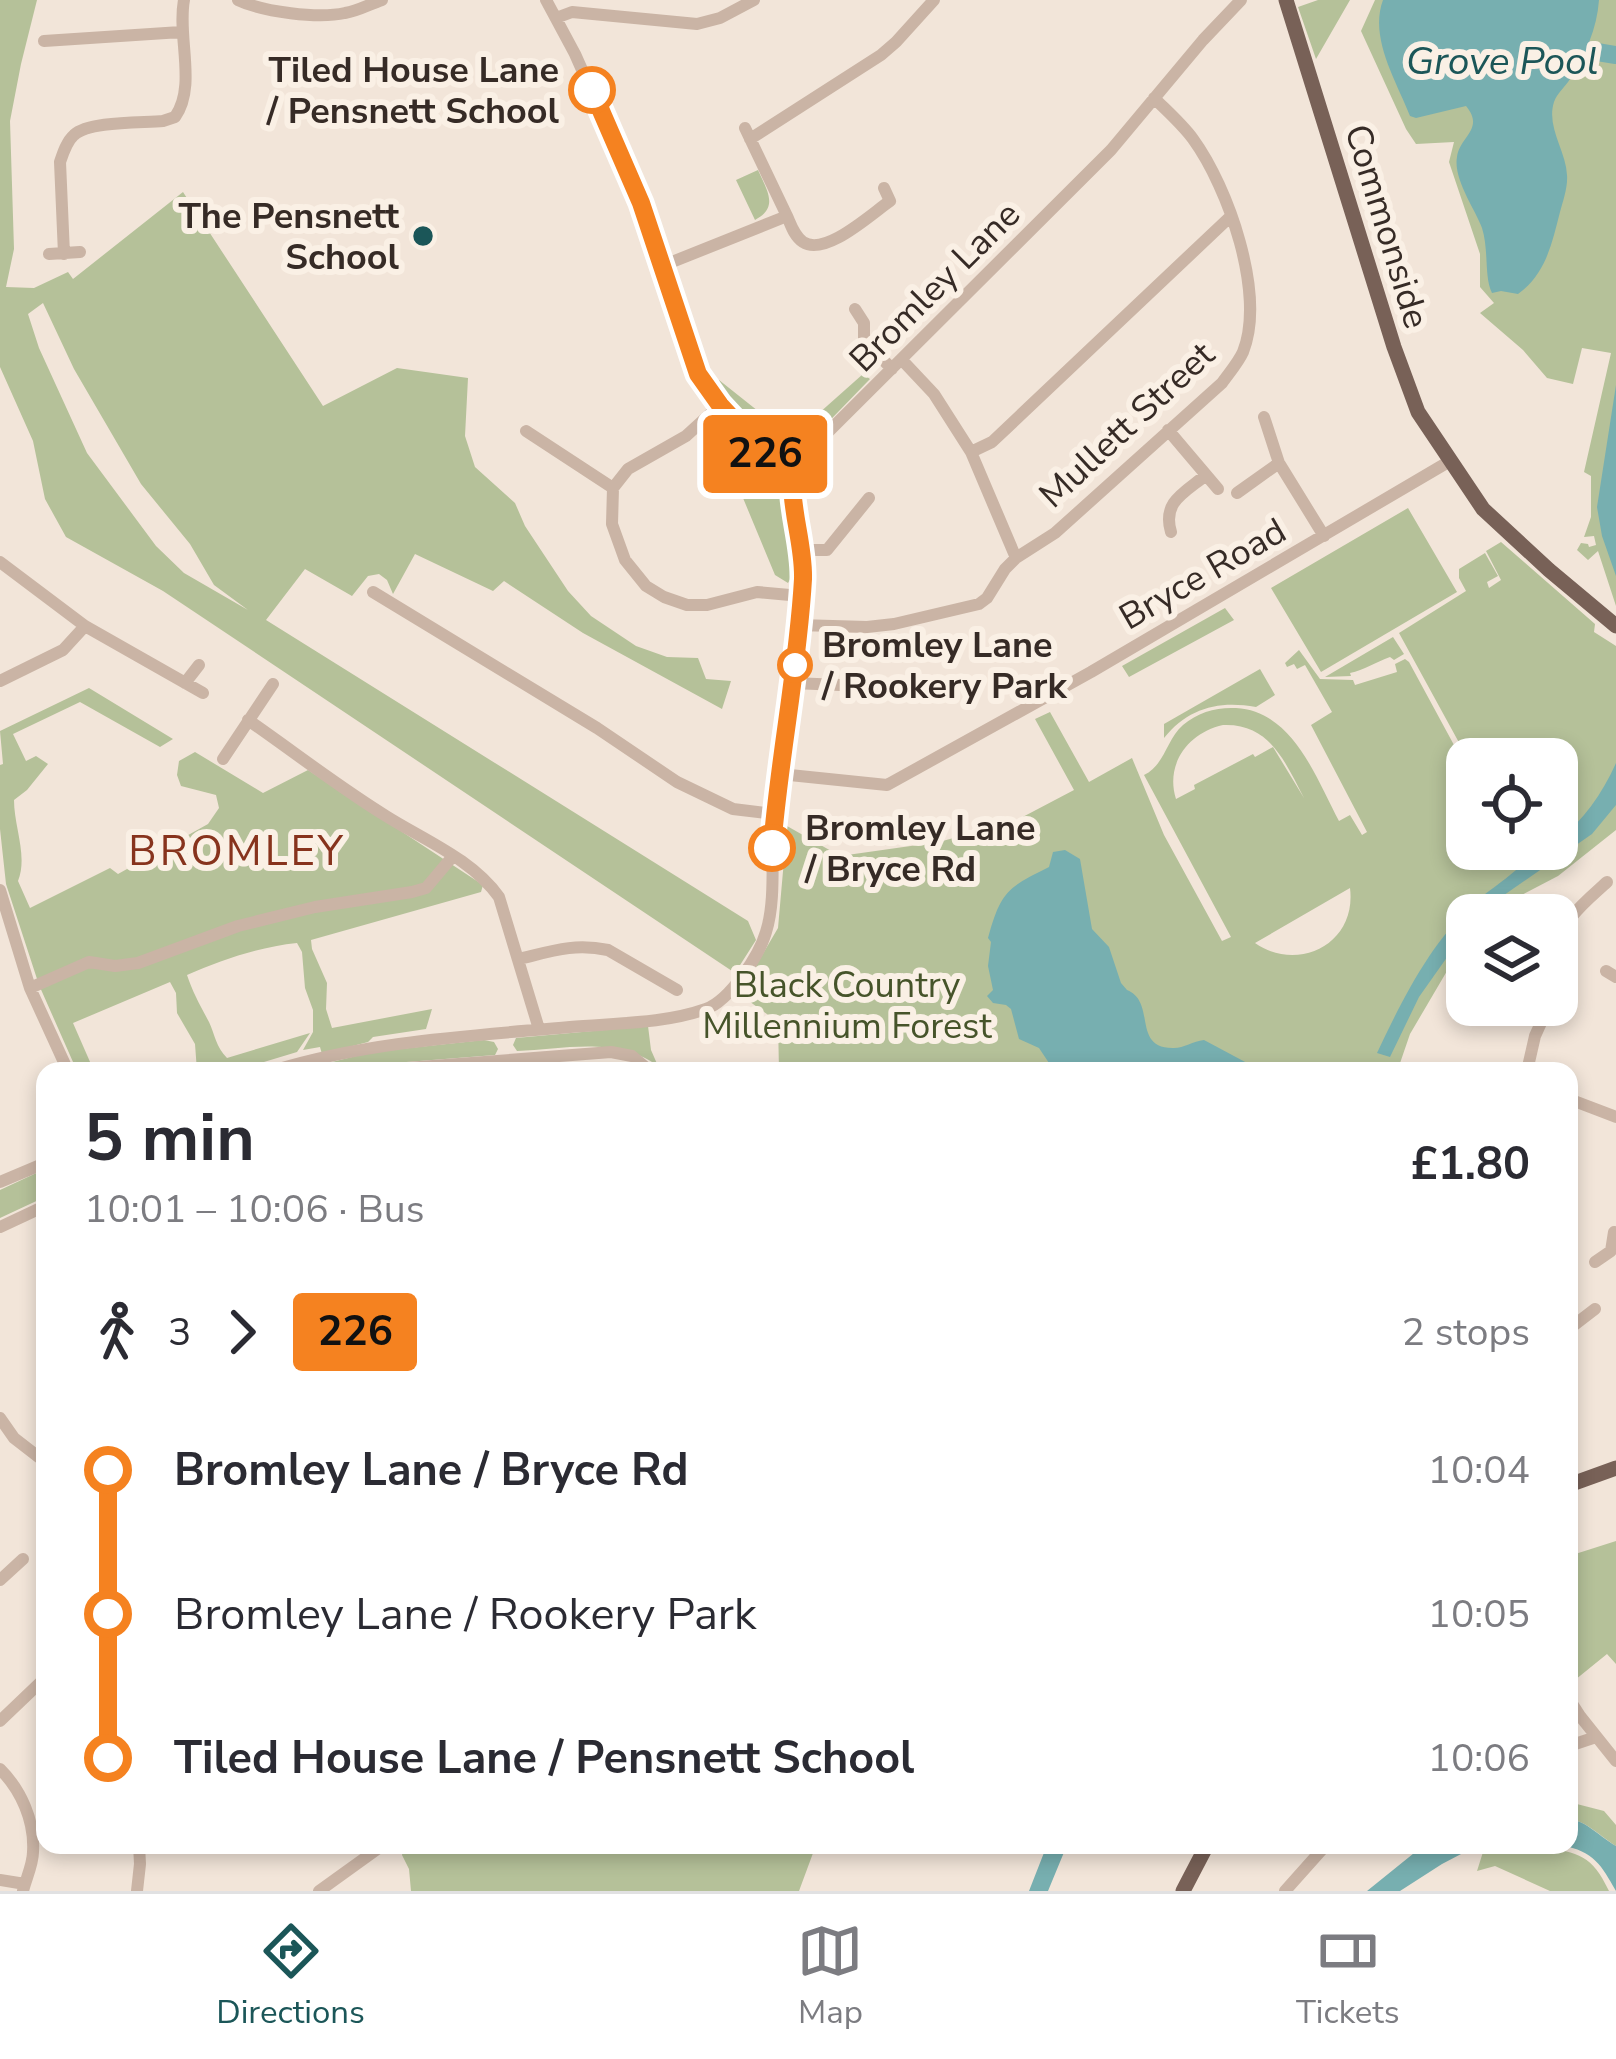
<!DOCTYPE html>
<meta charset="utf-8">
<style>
body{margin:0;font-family:"Nunito Sans",sans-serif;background:#f2f2f3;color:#2b2b33;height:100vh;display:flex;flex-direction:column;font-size:45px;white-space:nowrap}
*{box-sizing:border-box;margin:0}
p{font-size:39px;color:#7c7c81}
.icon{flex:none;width:66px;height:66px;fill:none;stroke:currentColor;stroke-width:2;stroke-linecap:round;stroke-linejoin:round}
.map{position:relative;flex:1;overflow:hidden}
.details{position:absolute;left:36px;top:1062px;width:1542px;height:792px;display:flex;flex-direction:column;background:#fff;border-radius:24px;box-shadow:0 6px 18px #0003}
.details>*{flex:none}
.badge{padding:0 24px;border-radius:9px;font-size:42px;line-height:78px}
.tools{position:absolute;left:1446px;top:738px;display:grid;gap:24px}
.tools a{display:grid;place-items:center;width:132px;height:132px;border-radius:24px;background:#fff;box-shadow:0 6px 18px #0003;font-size:60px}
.map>.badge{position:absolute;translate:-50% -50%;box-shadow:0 0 0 6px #fff}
.legs{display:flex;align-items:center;gap:18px;height:132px;padding:0 48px;font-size:39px}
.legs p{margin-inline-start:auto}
.summary{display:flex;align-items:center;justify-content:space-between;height:204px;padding:0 48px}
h1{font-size:66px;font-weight:700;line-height:90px}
ul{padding:0 48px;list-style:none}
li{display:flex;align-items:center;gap:42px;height:144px;font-size:45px}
li i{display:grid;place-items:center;width:18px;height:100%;margin:0 15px;background:currentColor}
li i::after{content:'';width:30px;height:30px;margin:-15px;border:9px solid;border-radius:50%;background:#fff}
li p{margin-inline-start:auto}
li:first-child i{background:linear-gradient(#0000 50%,currentColor 0)}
li:last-child i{background:linear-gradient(currentColor 50%,#0000 0)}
.tab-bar{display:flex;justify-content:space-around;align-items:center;height:168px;border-top:3px solid #e1e1e2;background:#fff;font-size:33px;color:#7c7c81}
.tab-bar a{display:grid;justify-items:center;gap:6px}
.tab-bar .active{color:#1b5658}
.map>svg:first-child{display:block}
.green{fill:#b5c199;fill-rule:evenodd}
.water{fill:#77afb0}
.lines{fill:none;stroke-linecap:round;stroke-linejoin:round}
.river{stroke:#77afb0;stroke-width:18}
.minor{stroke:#cab4a5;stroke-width:12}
.major{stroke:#786157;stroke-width:15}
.line-1-casing{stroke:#fff;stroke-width:27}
.line-1{stroke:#f58220;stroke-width:18}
.stop-1-dot{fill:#fff;stroke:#f58220;stroke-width:6}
.poi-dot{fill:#1b5658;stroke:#faf0e5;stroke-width:4.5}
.labels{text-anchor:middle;stroke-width:12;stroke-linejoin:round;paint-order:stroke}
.stop-label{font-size:36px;font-weight:bold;fill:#362b26;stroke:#faf0e5;text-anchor:start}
.poi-label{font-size:36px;font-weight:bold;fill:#362b26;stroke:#faf0e5;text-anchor:end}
.street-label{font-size:36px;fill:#362b26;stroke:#faf0e5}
.park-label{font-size:36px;fill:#46542a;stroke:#faf0e5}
.water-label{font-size:39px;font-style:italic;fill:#1b5658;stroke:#faf0e5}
.quarter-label{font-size:42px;letter-spacing:3px;fill:#87331d;stroke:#faf0e5}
</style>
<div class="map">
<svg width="1616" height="1891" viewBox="0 0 1616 1891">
<rect width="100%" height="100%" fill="#f2e5d9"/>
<path class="green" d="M 0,0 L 37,0 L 21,64 L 10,121 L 14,249 L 6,287 L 34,288 L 68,272 L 73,279 L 183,192 L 323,406 L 397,368 L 468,378 L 465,436 L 475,467 L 515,503 L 525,526 L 568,591 L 591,616 L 636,646 L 667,657 L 698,658 L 706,679 L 731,681 L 722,709 L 583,633 L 504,581 L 493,591 L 415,554 L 393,594 L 387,580 L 379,574 L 368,576 L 352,596 L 305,569 L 266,620 L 748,921 L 756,940 L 735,973 L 163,591 L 66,537 L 45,499 L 33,441 L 0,367 ZM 43,303 L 74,369 L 141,484 L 190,544 L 214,585 L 248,610 L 184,573 L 156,546 L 87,453 L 39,348 L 28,314 Z
M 1318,0 L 1350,0 L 1316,59 L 1298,7 Z
M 1375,0 L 1616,0 L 1616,606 L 1598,551 L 1588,560 L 1577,550 L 1581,543 L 1588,544 L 1589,547 L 1596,545 L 1594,536 L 1584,537 L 1591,517 L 1591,476 L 1584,472 L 1611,353 L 1582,348 L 1573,384 L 1547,378 L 1523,350 L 1480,313 L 1494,303 L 1480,287 L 1480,254 L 1449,162 L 1454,142 L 1416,144 L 1406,129 L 1361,31 Z
M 758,170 C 766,189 780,207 755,220 L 736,180 Z
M 863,374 L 870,379 L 807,444 L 784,460 L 721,395 L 719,380 L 772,422 L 809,422 Z
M 719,414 L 779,479 L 793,574 L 788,583 L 775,575 L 711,421 Z
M 1408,508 L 1457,592 L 1321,672 L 1271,588 Z
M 1501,542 L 1595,624 L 1594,632 L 1616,646 L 1616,830 L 1558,876 L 1508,902 L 1495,915 L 1467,915 L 1467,944 L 1457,954 L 1410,1034 L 1398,1069 L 1390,1064 L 1389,1071 L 779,1071 L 778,1022 L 742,996 L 747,981 L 778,928 L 787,826 L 840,856 L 939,842 L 1015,821 L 1074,790 L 1035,719 L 1050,712 L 1089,782 L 1132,758 L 1164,835 L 1222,941 L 1231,937 L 1144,775 C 1165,765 1166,740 1183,725 C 1198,712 1217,707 1236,708 C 1293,711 1316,778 1339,821 L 1350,815 L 1362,835 L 1367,832 L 1311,725 L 1332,712 L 1305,665 L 1297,669 L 1294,664 L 1287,667 L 1285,663 L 1299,650 L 1320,679 L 1353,680 L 1355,685 L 1397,672 L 1395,664 L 1405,659 L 1409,662 L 1467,769 L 1467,849 L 1557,849 L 1557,759 L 1468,759 L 1399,633 L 1466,591 L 1459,578 L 1459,569 L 1485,553 L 1498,576 L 1487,582 L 1489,588 L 1501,580 L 1486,551 ZM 1223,725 C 1270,723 1285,762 1304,798 L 1273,747 L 1255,757 L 1253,754 L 1194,785 L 1195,789 L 1176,799 C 1165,764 1188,733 1223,725 ZM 1350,888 C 1357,944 1298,973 1255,943 Z
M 1225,608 L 1234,620 L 1129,677 L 1122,666 Z
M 1393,637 L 1404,654 L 1394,660 L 1390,657 C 1376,662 1364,670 1350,673 L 1351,676 L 1325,677 Z
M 1260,669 L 1275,695 L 1256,707 C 1219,700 1188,708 1164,738 L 1164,724 Z
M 89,688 L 173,739 L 160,747 L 80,702 L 13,734 L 26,761 L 36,756 L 48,764 L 27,790 L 14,800 C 14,827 28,856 18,881 L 30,908 L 110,868 L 118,874 L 208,824 L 219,808 L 216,795 L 181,786 L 177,775 L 179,761 L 195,752 L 263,793 L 308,770 L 483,885 L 481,892 L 311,940 L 312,949 L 327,983 L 326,1009 L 332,1028 L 432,1009 L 426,1029 L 373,1037 L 368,1042 L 322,1054 L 320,1047 L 303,1050 L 313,1032 L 313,1010 L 305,988 L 302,952 L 297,943 C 259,947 221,960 187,975 C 193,993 200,1005 209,1022 C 215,1035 216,1047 227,1058 L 310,1033 L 297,1052 L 247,1067 L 246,1071 L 197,1071 L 195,1044 L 177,1013 L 176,993 L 170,982 L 73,1023 L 94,1071 L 77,1071 L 39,985 L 6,884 L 0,829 L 0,765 L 3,764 L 0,731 Z
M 648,1026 L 651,1050 L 658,1066 C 618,1036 564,1049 517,1051 L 513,1045 L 516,1038 Z
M 484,1040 L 494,1042 L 498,1049 L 495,1055 L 381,1064 L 343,1071 L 296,1071 L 372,1052 Z
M 45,1169 L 45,1197 L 0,1218 L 0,1190 Z
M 1616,1541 L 1616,1664 L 1607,1654 L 1570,1684 L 1569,1556 Z
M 1569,1802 L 1604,1811 L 1616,1825 L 1616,1846 C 1601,1837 1587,1821 1569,1819 Z
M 404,1845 L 816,1845 L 799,1891 L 411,1891 L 409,1869 L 402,1855 Z
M 1542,1847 C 1579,1853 1592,1855 1609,1891 L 1550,1891 L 1495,1866 L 1477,1871 L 1483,1852 L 1500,1848 Z"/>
<path class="water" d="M 1383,0 L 1599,0 C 1597,29 1585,55 1570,79 C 1565,87 1557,93 1554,102 C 1546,127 1566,151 1567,175 C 1568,187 1563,201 1560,212 C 1552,243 1546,274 1518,294 L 1501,291 L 1492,293 C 1484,277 1489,250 1482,228 C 1475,209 1453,179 1457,157 C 1460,136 1485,129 1466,106 L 1416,118 L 1410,116 C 1396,80 1369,38 1383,0 Z
M 1616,385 L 1616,576 L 1602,536 L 1597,507 Z
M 1616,763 L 1616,805 L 1592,834 L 1494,902 L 1481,915 L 1467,915 L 1467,929 L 1419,997 L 1390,1057 L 1377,1053 C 1402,1000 1430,944 1473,904 C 1484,894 1498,885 1510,875 C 1524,864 1538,849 1557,849 L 1557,841 C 1584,820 1602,794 1616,763 Z
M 1065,850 L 1080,859 L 1092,929 L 1109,947 L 1121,983 L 1127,990 C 1157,1002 1131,1049 1174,1048 C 1184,1048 1193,1041 1204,1040 L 1262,1071 L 1270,1071 L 1060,1071 L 1049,1063 L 1039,1048 L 1019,1039 L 1011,1009 L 1006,1005 L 993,1003 L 987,996 L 993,990 L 988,966 L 991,942 L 988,938 C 1001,891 1007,888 1049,867 L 1053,852 Z
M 1569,1819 C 1587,1821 1600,1837 1616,1846 L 1616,1891 C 1601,1865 1595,1852 1561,1845 L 1569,1845 Z
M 1047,1845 L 1067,1845 L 1048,1891 L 1029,1891 Z
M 1424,1845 L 1489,1845 L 1463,1853 L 1442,1864 L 1400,1891 L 1367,1891 Z"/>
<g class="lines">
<path class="river" d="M 1585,50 L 1616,55"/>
<path class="minor" d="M 238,0 C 263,12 318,19 345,13 C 358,11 370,4 382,0
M 546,0 L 575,54 L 641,203 L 697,374 L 720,405 L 772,461 L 792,478
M 556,18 L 572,12 L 697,24 L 720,18 L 754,0
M 44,41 L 181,32
M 745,128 L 787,216
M 750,139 L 881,55 L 896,42 L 934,0
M 49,254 L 80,252
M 64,254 L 60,162 C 63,153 67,141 74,135 C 89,121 142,123 163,121 L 175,117 C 197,86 177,37 184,0
M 662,266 L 787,216 C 791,225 794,236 803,242 C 825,257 871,214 890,201 L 884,188
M 855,309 L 864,323 L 864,340 L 892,369
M 902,360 L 934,394 L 971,452 L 1016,558
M 720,405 L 686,436 L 628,469 L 613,488 L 612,524 L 625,560 L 646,586 L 664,597 L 687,605 L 707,605 L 757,592 L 801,596
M 1264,417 L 1279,463 L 1324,536
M 1168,430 L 1218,489
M 526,431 L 613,488
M 971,452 L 992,442 L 1231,216
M 1237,493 L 1279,463
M 1171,532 C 1162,502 1184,493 1206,475
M 802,550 L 827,550 L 869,498
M 0,562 L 85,626 L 203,693
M 373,592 L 597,728 L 677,782 L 733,809 L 774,814
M 798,625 L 867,627 L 894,624 L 979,604 L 987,598 L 1005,569 L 1016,558 L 1055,533 L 1222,383 C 1229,373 1238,363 1243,352 C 1266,294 1228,187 1193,139 C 1182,124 1167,111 1154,98
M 0,681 L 63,650 L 85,626
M 185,683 L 199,665
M 793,683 L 864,686
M 248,720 C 294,752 339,787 386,816 C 424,840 472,859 499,897 L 539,1029
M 223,759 L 273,684
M 780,774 L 887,785 L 1091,672 L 1450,461
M 0,890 L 30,988 L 68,1071
M 1557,951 C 1562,919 1584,903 1607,882
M 519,959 C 552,951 574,943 608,950 L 677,990
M 1606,971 L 1616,977
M 30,988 L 89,962 L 115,966 L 138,963 L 238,926 L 315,907 L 412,892 L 426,888 L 453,856
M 272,1071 C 369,1041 470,1036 570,1027 C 614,1023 664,1024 706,1009 C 730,1000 759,956 766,932 C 777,897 770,851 774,813 C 783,735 800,657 803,577 C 804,536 782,501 799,461 L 1111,150 L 1203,40 L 1241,0
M 368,1071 L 611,1052 L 632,1056 L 650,1071
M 1527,1071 L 1535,1036 L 1549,1005
M 1569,1099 L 1616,1117
M 0,1182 L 45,1163
M 0,1227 L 45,1206
M 1595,1262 L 1611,1251 L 1614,1232
M 1569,1329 L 1595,1309
M 0,1418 L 14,1438 L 45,1462
M 0,1580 L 23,1559
M 1569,1699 L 1580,1716 L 1616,1761
M 0,1721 L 45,1678
M 1569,1746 L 1596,1737
M 0,1769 C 21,1790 35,1821 33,1852 C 33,1864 26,1879 23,1891
M 0,1880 L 25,1884
M 137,1891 L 140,1864 L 139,1845
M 319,1891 L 383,1845
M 1285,1891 L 1326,1845"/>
<path class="major" d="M 1286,0 L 1394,347 L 1418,412 L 1483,509 L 1549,570 L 1616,626
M 1569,1485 L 1616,1468
M 1183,1891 L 1207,1845"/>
</g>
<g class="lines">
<g class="line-1-casing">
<path id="line-1" d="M 592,90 L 641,203 L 698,374 L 720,405 L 772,461 L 792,478 C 791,512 804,545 803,579 C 798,669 779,758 772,848"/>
</g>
<use href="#line-1" class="line-1"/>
</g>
<g class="stop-1-dot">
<circle cx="592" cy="90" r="21"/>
<circle cx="795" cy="665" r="15"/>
<circle cx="772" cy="848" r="21"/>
</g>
<circle class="poi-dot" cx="423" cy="236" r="12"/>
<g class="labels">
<g class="stop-label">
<text x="559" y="82" text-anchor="end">Tiled House Lane<tspan x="559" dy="41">/ Pensnett School</tspan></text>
<text x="822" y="657">Bromley Lane<tspan x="822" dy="41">/ Rookery Park</tspan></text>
<text x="805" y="840">Bromley Lane<tspan x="805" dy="41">/ Bryce Rd</tspan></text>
</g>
<g class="poi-label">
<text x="399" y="228">The Pensnett<tspan x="399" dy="41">School</tspan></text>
</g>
<g class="street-label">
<text transform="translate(1388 226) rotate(73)" y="13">Commonside</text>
<text transform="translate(934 286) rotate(-45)" y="13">Bromley Lane</text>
<text transform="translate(1126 424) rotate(-43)" y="13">Mullett Street</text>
<text transform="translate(1202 573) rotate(-30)" y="13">Bryce Road</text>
</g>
<g class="park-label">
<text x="847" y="997">Black Country<tspan x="847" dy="41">Millennium Forest</tspan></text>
</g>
<g class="water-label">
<text x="1502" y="74">Grove Pool</text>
</g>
<g class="quarter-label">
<text x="237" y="865">BROMLEY</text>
</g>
</g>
</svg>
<div class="tools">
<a><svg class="icon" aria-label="locate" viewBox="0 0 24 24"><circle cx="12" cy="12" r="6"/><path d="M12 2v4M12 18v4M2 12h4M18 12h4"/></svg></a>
<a><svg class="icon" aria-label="layers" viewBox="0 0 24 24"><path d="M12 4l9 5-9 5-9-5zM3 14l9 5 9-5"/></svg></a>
</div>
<b class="badge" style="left:765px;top:454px;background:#f58220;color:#111">226</b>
<section class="details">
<div class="summary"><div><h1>5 min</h1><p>10:01 – 10:06 · Bus</p></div><b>£1.80</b></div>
<div class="legs"><svg class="icon" aria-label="walk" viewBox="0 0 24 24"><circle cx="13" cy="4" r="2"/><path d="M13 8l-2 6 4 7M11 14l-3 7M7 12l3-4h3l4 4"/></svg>3<svg class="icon" aria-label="forward" viewBox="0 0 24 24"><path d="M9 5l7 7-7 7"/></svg><b class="badge" style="background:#f58220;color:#111">226</b><p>2 stops</p></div>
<ul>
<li><i style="color:#f58220"></i><b>Bromley Lane / Bryce Rd</b><p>10:04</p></li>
<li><i style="color:#f58220"></i><span>Bromley Lane / Rookery Park</span><p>10:05</p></li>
<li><i style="color:#f58220"></i><b>Tiled House Lane / Pensnett School</b><p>10:06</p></li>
</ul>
</section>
</div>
<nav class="tab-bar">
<a class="active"><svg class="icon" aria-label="directions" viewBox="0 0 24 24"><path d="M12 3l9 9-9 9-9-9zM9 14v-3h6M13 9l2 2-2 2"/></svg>Directions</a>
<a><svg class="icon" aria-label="map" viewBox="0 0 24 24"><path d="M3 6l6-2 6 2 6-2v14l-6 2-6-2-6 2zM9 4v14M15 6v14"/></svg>Map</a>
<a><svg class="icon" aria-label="tickets" viewBox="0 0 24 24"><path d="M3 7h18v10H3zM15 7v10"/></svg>Tickets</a>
</nav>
